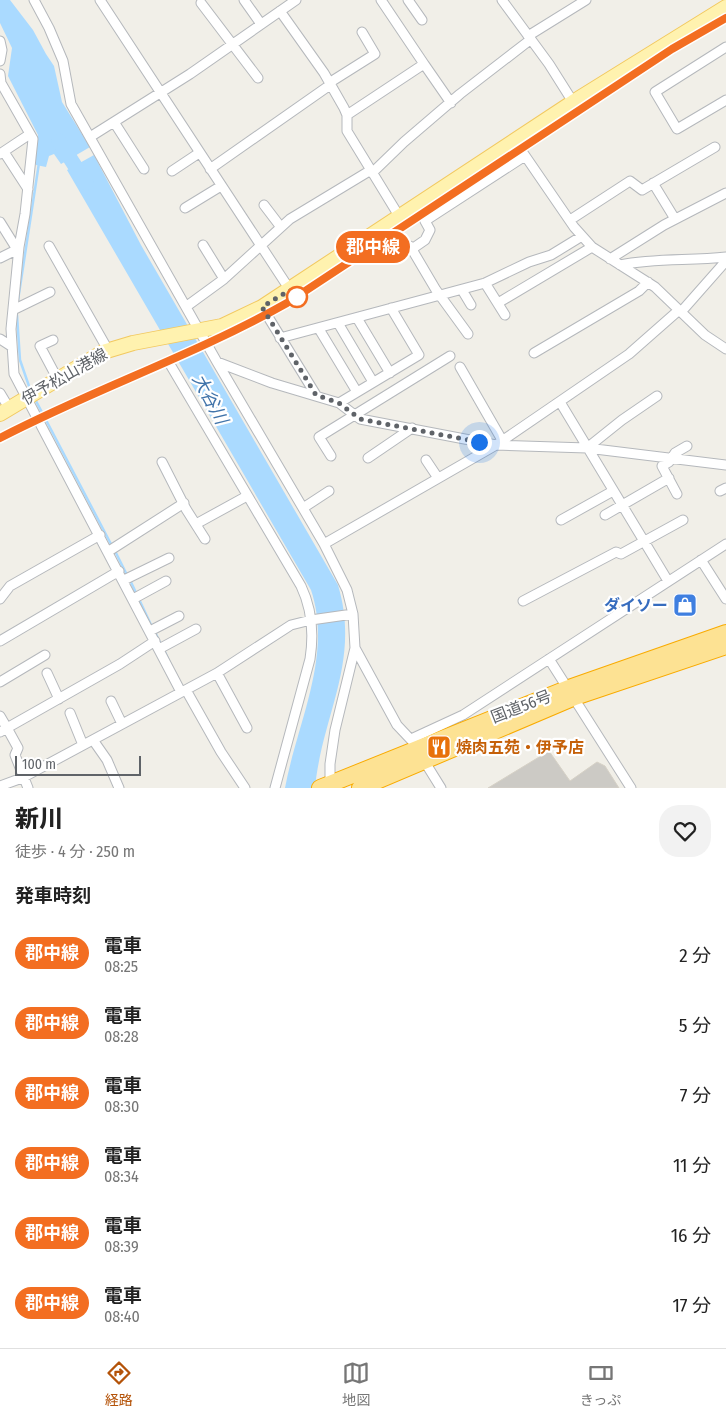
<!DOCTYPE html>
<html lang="ja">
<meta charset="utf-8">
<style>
body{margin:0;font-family:"Fira Sans Condensed","Noto Sans JP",sans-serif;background:#f2f2f2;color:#222;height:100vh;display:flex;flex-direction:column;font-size:19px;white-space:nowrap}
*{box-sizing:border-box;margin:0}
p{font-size:16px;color:#767676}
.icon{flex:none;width:28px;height:28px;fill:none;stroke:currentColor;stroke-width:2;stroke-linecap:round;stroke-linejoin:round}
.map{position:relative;height:788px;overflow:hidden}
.panel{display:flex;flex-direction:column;background:#fff;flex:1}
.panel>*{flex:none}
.badge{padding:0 10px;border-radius:16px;font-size:18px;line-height:32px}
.scale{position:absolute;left:15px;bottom:12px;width:126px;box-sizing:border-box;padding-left:5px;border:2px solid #5f6368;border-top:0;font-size:14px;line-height:18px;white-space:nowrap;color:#5f6368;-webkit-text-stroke:4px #fff;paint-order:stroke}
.you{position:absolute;width:25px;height:25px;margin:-12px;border:4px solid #fff;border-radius:50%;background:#1a73e8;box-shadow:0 0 0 8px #1a73e833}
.map>.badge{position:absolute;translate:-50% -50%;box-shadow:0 0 0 2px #fff}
h2{padding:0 15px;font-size:19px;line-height:45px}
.round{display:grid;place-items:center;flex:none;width:52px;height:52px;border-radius:20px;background:#f2f2f2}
.head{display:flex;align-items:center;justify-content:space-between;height:85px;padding:0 15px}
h1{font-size:24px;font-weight:800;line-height:38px}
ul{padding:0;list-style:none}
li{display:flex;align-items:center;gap:15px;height:70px;padding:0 15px}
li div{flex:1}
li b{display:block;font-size:19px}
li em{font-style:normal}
li .badge{min-width:55px;font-weight:700;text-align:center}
.dock{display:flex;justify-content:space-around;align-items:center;height:70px;border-top:1px solid #e0e0e0;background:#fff;font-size:14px;color:#767676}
.dock a{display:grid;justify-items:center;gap:2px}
.dock .selected{color:#b45309}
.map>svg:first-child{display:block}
.water{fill:#aadaff}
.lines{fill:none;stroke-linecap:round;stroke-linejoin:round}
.stream{stroke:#aadaff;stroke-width:2.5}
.river{stroke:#aadaff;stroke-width:15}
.building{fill:#cccac5;stroke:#d6d1c6}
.street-casing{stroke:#b5b8bc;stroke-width:11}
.primary-casing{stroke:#f2c960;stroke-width:16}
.highway-casing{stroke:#f9ab00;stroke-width:18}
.street{stroke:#fff;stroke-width:9}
.primary{stroke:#fff2af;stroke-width:14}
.highway{stroke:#fde293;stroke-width:16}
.rail-casing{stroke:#b6b7b8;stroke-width:4.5}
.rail{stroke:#fff;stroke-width:2.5;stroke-dasharray:8;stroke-linecap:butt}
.line-casing{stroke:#fff;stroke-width:11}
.line{stroke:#f36e21;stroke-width:8}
.walk{stroke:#5f6368;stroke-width:5;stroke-dasharray:0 9}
.stop-dot{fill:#fff;stroke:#f36e21;stroke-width:2.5}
.labels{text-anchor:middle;stroke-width:4.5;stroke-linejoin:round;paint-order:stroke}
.street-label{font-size:16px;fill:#5f6368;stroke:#fff}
.shop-label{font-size:16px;font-weight:bold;fill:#366cbe;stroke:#fff;text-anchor:end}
.food-label{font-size:16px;font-weight:bold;fill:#c56008;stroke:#fff;text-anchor:start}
.water-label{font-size:18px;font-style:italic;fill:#4174aa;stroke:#fff}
</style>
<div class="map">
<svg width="726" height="788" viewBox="0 0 726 788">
<rect width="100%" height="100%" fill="#f1efe8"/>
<path class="water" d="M 0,0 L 10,0 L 33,30 L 46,54 L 54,66 L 62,102 L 90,147 L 61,164 L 54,154 L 49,156 L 46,167 L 36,165 L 34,161 L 38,135 L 8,76 L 12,48 L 0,23 Z
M 94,155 L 141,245 L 338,585 C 361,662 322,715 315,788 L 285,788 C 297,723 333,656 311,590 L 67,170 Z"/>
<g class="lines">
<path class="stream" d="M 18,300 L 39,163
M 17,315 L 20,360 L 30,389
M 35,399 L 112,546
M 115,551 L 127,575
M 130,580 L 152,627
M 155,632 L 161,645
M 164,650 L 170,663"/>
<path class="river" d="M 59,141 L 86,183"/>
</g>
<path class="building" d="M 301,289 L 302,291 L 289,299 L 288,297 Z
M 549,751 L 570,781 L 597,762 L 605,766 L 619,788 L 488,788 Z"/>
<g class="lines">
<g class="street-casing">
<path id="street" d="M 34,0 L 49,28 L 63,61 L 71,104 L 217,362 L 324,544 L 347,590 L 353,614 L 355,648 L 335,730 L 330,764 L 330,783
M 100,0 L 290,290
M 244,0 L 261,24
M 408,0 L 422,20
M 502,0 L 549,64 L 573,102
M 201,3 L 258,78
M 280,11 L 324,73 L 344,108 L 347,115 L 347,131 L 399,216
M 528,36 L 586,0
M 0,41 L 2,50 L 0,61
M 726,47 L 655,92 L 677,129 L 726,100
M 424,64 L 451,103
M 0,74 L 1,83 L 33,139 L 25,214 L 19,247 L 11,329 L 14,374 L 181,692
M 329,83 L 375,54 L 362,32
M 347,115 L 424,64 L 381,0
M 114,122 L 144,169
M 90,137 L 190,74 L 296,0
M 515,141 L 574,227 L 592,247 L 655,287 L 705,335 L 726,349
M 4,152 L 28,189
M 0,154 L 30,134
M 210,169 L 330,85
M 172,171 L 199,153
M 372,173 L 404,142 L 460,94 L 530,40
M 653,183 L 675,219
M 264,205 L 280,226
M 185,208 L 221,186
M 570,220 L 630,181 L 642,190 L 715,147
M 0,222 L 18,251
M 203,245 L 224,279
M 49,246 L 108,350
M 410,246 L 436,290 L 468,334
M 412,249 L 425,240 L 430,230 L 425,221 L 525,156
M 0,258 L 16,250
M 610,259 L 664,225 L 726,193
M 620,265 C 655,258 690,261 726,257
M 485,283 L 505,315
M 462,290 L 471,305
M 498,303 L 592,247
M 187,306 L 224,279 L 290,219 L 371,170
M 262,307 L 316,395
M 13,310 L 50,292
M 681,312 L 726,261
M 357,318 L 390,373
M 338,323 L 373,382
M 319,329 L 357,392
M 280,338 L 485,283 L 529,262 L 551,255 L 582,236
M 0,339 L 11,346
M 53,340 L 40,346 L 57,378
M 534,353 L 639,291 L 648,282
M 217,362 L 272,383 L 339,403 L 360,419 L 496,445 L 587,448 L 726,465
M 171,366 L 301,586 C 312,609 314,633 310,659 L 275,788
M 460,367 L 502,440
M 0,393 L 9,408
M 560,402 L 668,581
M 339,403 L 419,355 L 391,308
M 587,448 L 622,420 L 657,396
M 331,456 L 319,437 L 450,356
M 368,458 L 412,428
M 426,460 L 438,478
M 162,462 L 186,509 L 205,539
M 720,491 L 726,488
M 677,494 L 662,466 L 669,462 L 675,453 L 687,446
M 303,508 L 329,491
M 605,515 L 669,478
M 561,520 L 613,491
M 196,524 L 247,496
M 324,544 L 496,445 L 629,354 L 679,310
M 109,551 L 184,503
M 701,560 L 726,599
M 124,580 L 169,558
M 0,599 L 10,586 L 100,535
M 133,599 L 166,581
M 523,601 L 616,552 L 621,554 L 683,520
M 150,631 L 179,616
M 0,641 L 119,571
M 355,648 L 397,725 L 414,743
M 159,649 L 196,629
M 549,659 L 631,788
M 47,673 L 59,699
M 217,673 L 247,728
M 0,682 L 45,655
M 186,690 L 221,752 L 245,788
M 111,701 L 122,724
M 70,713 L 83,745
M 0,716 L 7,728 L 120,664 L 155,641
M 0,732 L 7,728 L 18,748 L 15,755 L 28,788
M 411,739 L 463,715 L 726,544
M 93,740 L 107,760 L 119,788
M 423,759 L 441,788
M 0,786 L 22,778 L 217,673 L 291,625 L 311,620 L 353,614"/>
</g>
<g class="primary-casing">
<path id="primary" d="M 0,414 L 103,352 L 133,343 L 222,326 L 262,307 L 573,102 L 726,7"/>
</g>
<g class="highway-casing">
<path id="highway" d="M 320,788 L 569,688 L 726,633
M 360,788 L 575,697 L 726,646"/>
</g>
<use href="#street" class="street"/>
<use href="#primary" class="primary"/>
<use href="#highway" class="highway"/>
<g class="rail-casing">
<path id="rail" d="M 0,438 C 94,389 194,355 287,303 L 672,49 L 726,18"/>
</g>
<use href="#rail" class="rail"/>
</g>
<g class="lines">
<g class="line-casing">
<path id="line" d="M 0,438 C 94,389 195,355 287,303 L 672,49 L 726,18"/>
</g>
<use href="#line" class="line"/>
<path class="walk" d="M 297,297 L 290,290 L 262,307 L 316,395 L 339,403 L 360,419 L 479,442"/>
</g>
<defs>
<g id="shop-square" transform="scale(1.25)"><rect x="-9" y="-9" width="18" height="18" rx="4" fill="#3f7fe0" stroke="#fff"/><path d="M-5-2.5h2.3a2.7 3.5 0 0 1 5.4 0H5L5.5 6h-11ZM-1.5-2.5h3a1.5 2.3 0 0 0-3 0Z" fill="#fff"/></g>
<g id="restaurant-square" transform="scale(1.25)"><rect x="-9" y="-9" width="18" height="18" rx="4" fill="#e8710a" stroke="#fff"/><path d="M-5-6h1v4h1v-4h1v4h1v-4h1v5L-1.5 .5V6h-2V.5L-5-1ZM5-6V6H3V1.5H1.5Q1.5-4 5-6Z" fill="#fff"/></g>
</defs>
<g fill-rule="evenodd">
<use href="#shop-square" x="685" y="605"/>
<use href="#restaurant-square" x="439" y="747"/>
</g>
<circle class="stop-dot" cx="297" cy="297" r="10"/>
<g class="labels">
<g class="street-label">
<text transform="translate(64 376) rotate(-30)" y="6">伊予松山港線</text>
<text transform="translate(521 706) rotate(-21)" y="6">国道56号</text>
</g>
<g class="shop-label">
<text x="668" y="611">ダイソー</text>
</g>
<g class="food-label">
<text x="456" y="753">焼肉五苑・伊予店</text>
</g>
<g class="water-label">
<text transform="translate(210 399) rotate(62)" y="6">大谷川</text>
</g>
</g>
</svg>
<div class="scale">100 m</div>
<div class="you" style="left:479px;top:442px"></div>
<b class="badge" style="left:373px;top:247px;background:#f36e21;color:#fff">郡中線</b>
</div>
<section class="panel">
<div class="head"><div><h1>新川</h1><p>徒歩 · 4 分 · 250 m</p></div><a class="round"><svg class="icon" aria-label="heart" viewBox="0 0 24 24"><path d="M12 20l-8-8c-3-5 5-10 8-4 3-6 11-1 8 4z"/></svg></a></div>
<h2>発車時刻</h2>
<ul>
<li><span class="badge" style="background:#f36e21;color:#fff">郡中線</span><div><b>電車</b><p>08:25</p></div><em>2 分</em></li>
<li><span class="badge" style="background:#f36e21;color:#fff">郡中線</span><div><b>電車</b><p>08:28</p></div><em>5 分</em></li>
<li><span class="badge" style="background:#f36e21;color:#fff">郡中線</span><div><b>電車</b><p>08:30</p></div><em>7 分</em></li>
<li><span class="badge" style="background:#f36e21;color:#fff">郡中線</span><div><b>電車</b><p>08:34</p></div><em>11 分</em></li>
<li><span class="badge" style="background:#f36e21;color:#fff">郡中線</span><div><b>電車</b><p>08:39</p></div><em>16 分</em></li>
<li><span class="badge" style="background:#f36e21;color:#fff">郡中線</span><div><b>電車</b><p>08:40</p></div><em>17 分</em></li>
</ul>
</section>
<nav class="dock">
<a class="selected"><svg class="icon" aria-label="directions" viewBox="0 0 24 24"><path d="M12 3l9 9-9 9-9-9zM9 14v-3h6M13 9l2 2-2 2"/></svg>経路</a>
<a><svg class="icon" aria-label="map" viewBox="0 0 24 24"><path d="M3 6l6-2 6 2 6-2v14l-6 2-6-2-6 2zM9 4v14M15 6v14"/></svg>地図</a>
<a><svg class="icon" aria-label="tickets" viewBox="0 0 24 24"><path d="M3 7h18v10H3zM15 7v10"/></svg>きっぷ</a>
</nav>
